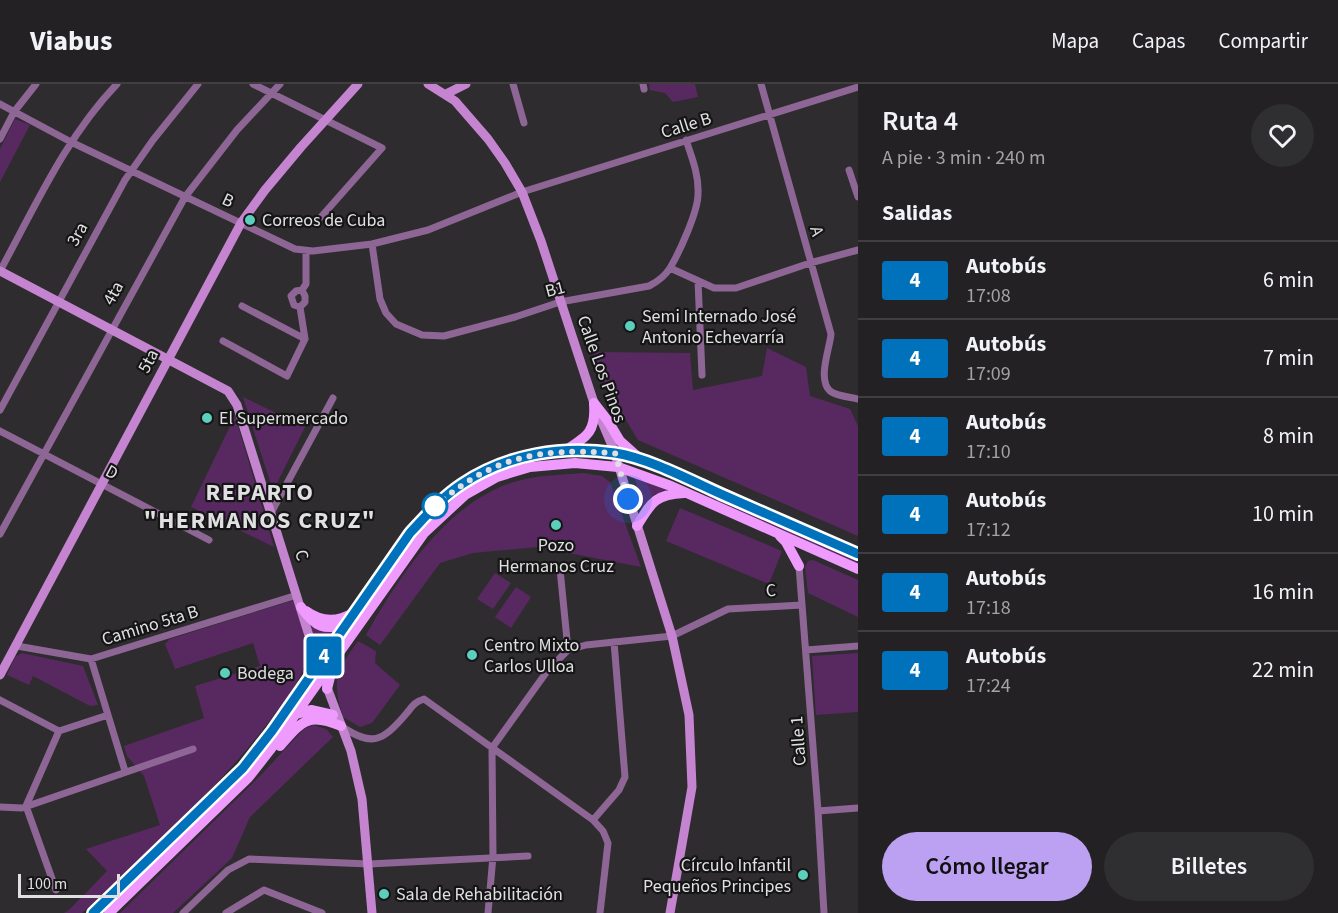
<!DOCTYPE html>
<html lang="es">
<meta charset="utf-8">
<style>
body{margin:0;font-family:"Source Sans 3",sans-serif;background:#2f2e30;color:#f1f3f6;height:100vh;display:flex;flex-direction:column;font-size:22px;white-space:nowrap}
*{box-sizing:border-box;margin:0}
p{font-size:20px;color:#a3a3a6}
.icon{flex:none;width:33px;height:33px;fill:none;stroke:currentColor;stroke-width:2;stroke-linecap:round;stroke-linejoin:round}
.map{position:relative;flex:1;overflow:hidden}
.panel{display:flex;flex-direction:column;background:#232123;width:480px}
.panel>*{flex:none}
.badge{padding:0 12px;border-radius:4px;font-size:21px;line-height:39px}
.scale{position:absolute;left:18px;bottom:15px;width:102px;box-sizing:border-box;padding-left:6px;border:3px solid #e0dfe1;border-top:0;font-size:16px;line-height:21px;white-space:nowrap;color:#e0dfe1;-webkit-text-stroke:4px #161516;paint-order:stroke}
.you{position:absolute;width:30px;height:30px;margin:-15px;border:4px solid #fff;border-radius:50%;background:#1a73e8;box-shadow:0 0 0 9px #1a73e833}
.map>.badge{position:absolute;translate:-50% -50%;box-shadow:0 0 0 3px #fff}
h2{padding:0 24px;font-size:22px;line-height:54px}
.round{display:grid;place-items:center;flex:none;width:63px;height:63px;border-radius:32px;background:#2f2e30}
.headline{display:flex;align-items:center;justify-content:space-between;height:102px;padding:0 24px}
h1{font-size:28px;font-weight:600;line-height:45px}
.cta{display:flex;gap:12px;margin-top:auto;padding:12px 24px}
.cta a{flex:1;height:69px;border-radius:36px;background:#bca0f2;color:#111;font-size:24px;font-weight:600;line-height:69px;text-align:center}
.cta a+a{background:#2f2e30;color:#f1f3f6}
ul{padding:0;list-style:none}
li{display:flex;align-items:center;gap:18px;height:78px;padding:0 24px;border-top:2px solid #403e41}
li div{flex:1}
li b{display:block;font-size:22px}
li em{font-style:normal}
li .badge{min-width:66px;font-weight:700;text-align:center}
header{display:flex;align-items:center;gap:36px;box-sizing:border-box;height:84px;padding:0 30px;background:#232123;border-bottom:2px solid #403e41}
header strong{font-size:28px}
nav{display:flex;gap:33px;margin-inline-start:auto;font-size:21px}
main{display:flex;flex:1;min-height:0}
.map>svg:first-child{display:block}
.green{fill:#582961}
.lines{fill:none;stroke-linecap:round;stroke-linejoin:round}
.street{stroke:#8e6695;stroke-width:7}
.secondary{stroke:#c584d0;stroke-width:9}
.primary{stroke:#ef9bfe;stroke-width:10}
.line-casing{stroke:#fff;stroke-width:14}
.line{stroke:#0072bc;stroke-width:9}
.walk{stroke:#e0dfe1;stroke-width:6;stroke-dasharray:0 10.8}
.poi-dot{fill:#5bcebc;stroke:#161516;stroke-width:2}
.stop-dot{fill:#fff;stroke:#0072bc;stroke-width:3}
.labels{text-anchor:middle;stroke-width:4.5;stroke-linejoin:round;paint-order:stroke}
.street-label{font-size:18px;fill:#e0dfe1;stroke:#161516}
.poi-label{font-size:18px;fill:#e0dfe1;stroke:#161516;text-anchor:start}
.district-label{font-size:24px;font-weight:bold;letter-spacing:1.5px;fill:#e0dfe1;stroke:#161516}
</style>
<header>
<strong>Viabus</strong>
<nav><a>Mapa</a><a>Capas</a><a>Compartir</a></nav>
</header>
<main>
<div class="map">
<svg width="858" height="829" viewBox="0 0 858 829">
<rect width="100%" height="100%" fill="#2f2c2f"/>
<path class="green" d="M 649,0 L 695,0 L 698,13 L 673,18 L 665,9 L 650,6 Z
M 15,35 L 30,41 L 0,98 L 0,65 Z
M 767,264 L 806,283 L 810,312 L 850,325 L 858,342 L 858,452 L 638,356 L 607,305 L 593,268 L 690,269 L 693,306 L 762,292 Z
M 243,313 L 305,343 L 273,407 Z
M 235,332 L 274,463 L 191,423 Z
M 583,389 L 602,392 L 610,398 L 641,483 L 538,463 L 473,469 L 440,479 L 380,561 L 366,551 C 398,494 447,418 514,398 C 536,391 559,391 583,389 Z
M 634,392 L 668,404 L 651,413 L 643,424 Z
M 709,410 L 858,475 L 858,480 L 707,413 Z
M 680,424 L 782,467 L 769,500 L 666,457 Z
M 813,476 L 858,496 L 858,533 L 808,509 L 805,483 L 808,477 Z
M 495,489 L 511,499 L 493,525 L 477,515 Z
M 516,503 L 531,513 L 511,544 L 495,533 Z
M 294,516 C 298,531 310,559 307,574 C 302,595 286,615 273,632 C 218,706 149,766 82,829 L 64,829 L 69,826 L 107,787 L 86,765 L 160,741 L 144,692 L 127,672 L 124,662 L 204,634 L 195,602 L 260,582 L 253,559 L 175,585 L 165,560 L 170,555 Z
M 309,542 L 333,548 L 318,570 Z
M 358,557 L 376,567 L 375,579 L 400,601 L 372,639 L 360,643 L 343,633 C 332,595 335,589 358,557 Z
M 22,569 L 83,582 L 98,621 L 90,622 L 33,592 L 29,601 L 7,591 L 15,573 Z
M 858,569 L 858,628 L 816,631 L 812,572 Z
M 313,641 L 326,645 L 333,653 L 250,733 L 232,774 L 173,829 L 120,829 L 261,691 L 304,645 Z"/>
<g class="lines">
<path class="street" d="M 253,0 L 382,64 L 321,133
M 513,0 L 524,39
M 643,0 L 644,5
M 761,0 L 831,250 C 830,264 817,295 830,307 C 836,312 850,313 858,315
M 0,20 L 71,58 L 295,165 L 313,167 L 372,160 L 428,146 L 522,108 L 858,3
M 0,55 L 14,28 L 36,0
M 849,86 L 858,113
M 372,160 L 380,215 L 386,229 L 396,240 L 422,251 L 444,252 L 515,233 L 560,218 L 649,202 C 657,198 665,192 670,184 C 679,169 698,128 698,110 C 699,91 692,74 686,56
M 670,184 L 714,204 L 736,204 L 810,179 L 858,166
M 0,187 C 35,123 66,53 117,0
M 698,197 L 702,291
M 242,222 L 305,255
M 300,223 L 294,221 L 291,212 L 296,207 L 302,206
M 223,257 L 287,292 L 305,255 L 300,223 L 305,218 L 305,212 L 302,206 L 306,200 L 306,167
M 0,326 L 125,96 L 153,56 L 198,0
M 0,347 L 209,456
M 271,429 L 333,314
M 0,450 L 185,113 L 237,46 L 280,0
M 799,482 L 818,727 L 824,829
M 560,485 L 568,566
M 14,566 L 17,562 L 91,575 L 297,511
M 568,566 L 586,561 L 672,552 L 728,525 L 802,521
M 806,566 L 858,562
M 91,575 L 125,687
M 0,616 L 59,647 L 108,631
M 341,642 C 372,663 382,658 406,630 C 412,623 414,618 424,615 L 593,736 L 603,747 L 608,759 L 600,829
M 0,723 L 22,724 L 193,665
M 818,727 L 858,724
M 593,736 L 619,706 L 625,693 L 614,558
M 56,806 L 26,722 L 59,647
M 183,829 L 228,786 L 249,775 L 369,780 L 528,772
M 226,829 L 264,806 L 322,829
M 488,829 L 493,772 L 492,664 L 548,586 L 568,566"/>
<path class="secondary" d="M 428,0 L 455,17 L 488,55 L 505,79 L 522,108 L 541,157 L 594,319 L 613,364 L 672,552 L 689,631 L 692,703 L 670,829
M 446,10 L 466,0
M 0,187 L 228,307 L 237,321 L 316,574
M 0,591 L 241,139 L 265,106 L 301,63 L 358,0
M 325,598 L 351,667 L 362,715 L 372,829"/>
<path class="primary" d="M 594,319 L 608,337 L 620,357 L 639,374
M 566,366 C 588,352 596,347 594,320
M 637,442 C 651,419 655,410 684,409
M 780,452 L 786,458 L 799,482
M 301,523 C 316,545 323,545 348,541
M 306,527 C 321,538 338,538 353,529
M 308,590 L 314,567
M 327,605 L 332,585
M 293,631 L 311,626 L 333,631
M 280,662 C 302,637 308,628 341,642
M 93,829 L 243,684 L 265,657 L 410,449 C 456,398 490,374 560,368 C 579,366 601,366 619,370 C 654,379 688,395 721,410 C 767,430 812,450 858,470
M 109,829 L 248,694 L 270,666 L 424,449 L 465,411 L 497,393 L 513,388 L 530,383 L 575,379 L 618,383 L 671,402 L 858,485"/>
</g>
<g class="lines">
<g class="line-casing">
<path id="line" d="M 93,829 L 243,684 L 272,647 L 410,449 C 426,432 442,413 462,400 C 507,370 562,361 615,369 C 648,374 690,396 721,410 C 767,430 812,450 858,470"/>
</g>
<use href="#line" class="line"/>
<path class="walk" d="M 435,422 C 494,372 538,364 615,369 L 628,415"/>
</g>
<g class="poi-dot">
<circle cx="250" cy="136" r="6"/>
<circle cx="630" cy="242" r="6"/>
<circle cx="207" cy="334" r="6"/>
<circle cx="556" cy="441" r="6"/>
<circle cx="472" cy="571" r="6"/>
<circle cx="225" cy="589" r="6"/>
<circle cx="803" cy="791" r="6"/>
<circle cx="384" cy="810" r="6"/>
</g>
<circle class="stop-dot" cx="435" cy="422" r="12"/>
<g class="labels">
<g class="street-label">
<text transform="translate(686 41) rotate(-17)" y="6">Calle B</text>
<text transform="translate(228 116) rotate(25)" y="6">B</text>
<text transform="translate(817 147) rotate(74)" y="6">A</text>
<text transform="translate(77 150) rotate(-61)" y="6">3ra</text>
<text transform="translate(555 205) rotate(-15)" y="6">B1</text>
<text transform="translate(113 209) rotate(-61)" y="6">4ta</text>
<text transform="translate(148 277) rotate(-62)" y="6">5ta</text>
<text transform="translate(602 285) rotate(70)" y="6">Calle Los Pinos</text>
<text transform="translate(112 388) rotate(28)" y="6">D</text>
<text transform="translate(302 471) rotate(72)" y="6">C</text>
<text transform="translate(771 506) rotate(-2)" y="6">C</text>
<text transform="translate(150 541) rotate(-17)" y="6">Camino 5ta B</text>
<text transform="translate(798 657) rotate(-94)" y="6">Calle 1</text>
</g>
<g class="poi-label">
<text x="262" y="142">Correos de Cuba</text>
<text x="642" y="238">Semi Internado José<tspan x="642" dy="21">Antonio Echevarría</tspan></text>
<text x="219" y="340">El Supermercado</text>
<text x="556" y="467" text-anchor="middle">Pozo<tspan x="556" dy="21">Hermanos Cruz</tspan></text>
<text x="484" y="567">Centro Mixto<tspan x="484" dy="21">Carlos Ulloa</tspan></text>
<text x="237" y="595">Bodega</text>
<text x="791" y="787" text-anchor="end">Círculo Infantil<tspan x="791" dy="21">Pequeños Principes</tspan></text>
<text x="396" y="816">Sala de Rehabilitación</text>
</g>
<g class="district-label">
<text x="260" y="416">REPARTO<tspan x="260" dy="28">"HERMANOS CRUZ"</tspan></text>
</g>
</g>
</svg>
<div class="scale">100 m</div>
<div class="you" style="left:628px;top:415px"></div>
<b class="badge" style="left:324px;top:572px;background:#0072bc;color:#fff">4</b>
</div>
<section class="panel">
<div class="headline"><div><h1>Ruta 4</h1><p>A pie · 3 min · 240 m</p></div><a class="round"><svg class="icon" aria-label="heart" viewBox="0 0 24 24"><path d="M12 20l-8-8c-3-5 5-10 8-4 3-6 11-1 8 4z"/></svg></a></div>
<h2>Salidas</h2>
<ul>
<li><span class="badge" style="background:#0072bc;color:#fff">4</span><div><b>Autobús</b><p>17:08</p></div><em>6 min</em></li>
<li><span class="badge" style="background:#0072bc;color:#fff">4</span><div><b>Autobús</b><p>17:09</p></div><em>7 min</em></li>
<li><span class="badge" style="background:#0072bc;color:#fff">4</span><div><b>Autobús</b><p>17:10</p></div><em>8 min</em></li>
<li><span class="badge" style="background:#0072bc;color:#fff">4</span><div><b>Autobús</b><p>17:12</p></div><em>10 min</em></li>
<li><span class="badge" style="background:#0072bc;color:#fff">4</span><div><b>Autobús</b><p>17:18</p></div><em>16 min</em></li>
<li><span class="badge" style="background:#0072bc;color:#fff">4</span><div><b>Autobús</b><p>17:24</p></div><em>22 min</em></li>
</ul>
<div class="cta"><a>Cómo llegar</a><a>Billetes</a></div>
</section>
</main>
